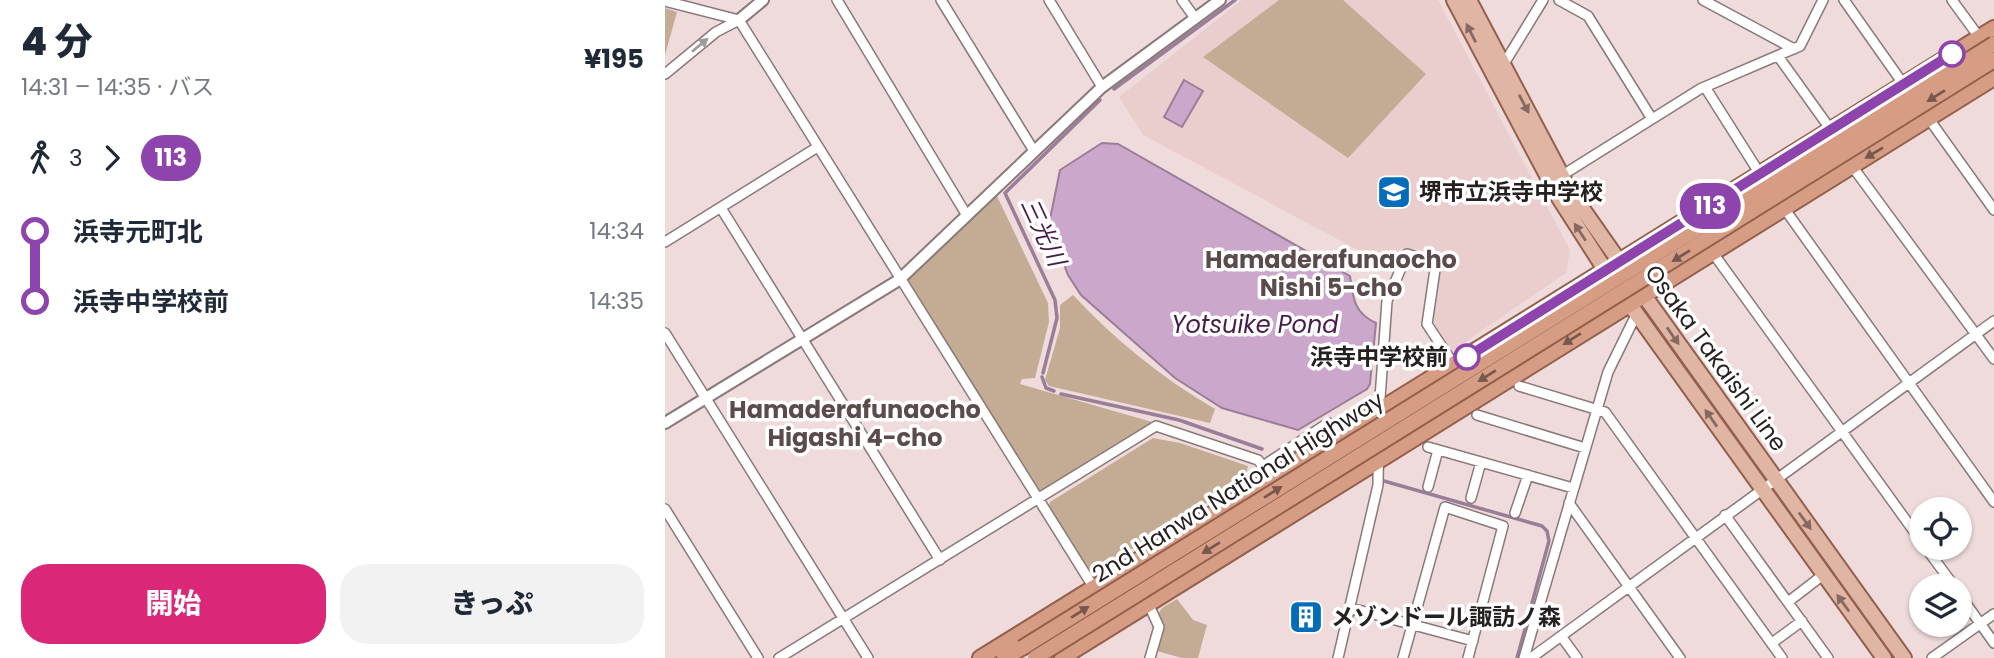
<!DOCTYPE html>
<html lang="ja">
<meta charset="utf-8">
<style>
body{margin:0;font-family:Poppins,"Noto Sans JP",sans-serif;background:#f2f2f3;color:#1f2937;height:100vh;display:flex;flex-direction:column;font-size:26px;white-space:nowrap}
*{box-sizing:border-box;margin:0}
p{font-size:23px;color:#747a83}
.icon{flex:none;width:38px;height:38px;fill:none;stroke:currentColor;stroke-width:2;stroke-linecap:round;stroke-linejoin:round}
.map{position:relative;flex:1;overflow:hidden}
.panel{display:flex;flex-direction:column;background:#fff;width:665px}
.panel>*{flex:none}
.badge{padding:0 14px;border-radius:23px;font-size:24px;line-height:46px}
.tools{position:absolute;left:1244px;top:497px;display:grid;gap:14px}
.tools a{display:grid;place-items:center;width:63px;height:63px;border-radius:50%;background:#fff;box-shadow:0 2px 5px #0004;font-size:35px}
.map>.badge{position:absolute;translate:-50% -50%;box-shadow:0 0 0 4px #fff}
.legs{display:flex;align-items:center;gap:10px;height:77px;padding:0 21px;font-size:23px}
.legs p{margin-inline-start:auto}
.overview{display:flex;align-items:center;justify-content:space-between;height:119px;padding:0 21px}
h1{font-size:38px;font-weight:800;line-height:52px}
.cta{display:flex;gap:14px;margin-top:auto;padding:14px 21px}
.cta a{flex:1;height:80px;border-radius:28px;background:#db2777;color:#fff;font-size:28px;font-weight:800;line-height:80px;text-align:center}
.cta a+a{background:#f2f2f3;color:#1f2937}
ul{padding:0 21px;list-style:none}
li{display:flex;align-items:center;gap:24px;height:70px;font-size:26px}
li i{display:grid;place-items:center;width:10px;height:100%;margin:0 9px;background:currentColor}
li i::after{content:'';width:18px;height:18px;margin:-9px;border:5px solid;border-radius:50%;background:#fff}
li p{margin-inline-start:auto}
li:first-child i{background:linear-gradient(#0000 50%,currentColor 0)}
li:last-child i{background:linear-gradient(currentColor 50%,#0000 0)}
main{display:flex;flex:1;min-height:0}
.map>svg:first-child{display:block}
.built{fill:#eacece}
.green{fill:#c3ac93}
.water{fill:#cba7cb;stroke:#9a7e98;stroke-width:2}
.lines{fill:none;stroke-linecap:round;stroke-linejoin:round}
.stream{stroke:#9a7e98;stroke-width:3.5}
.minor-casing{stroke:#8a7979;stroke-width:12}
.tertiary-casing{stroke:#8a7979;stroke-width:14}
.primary-casing{stroke:#93604d;stroke-width:18}
.trunk-casing{stroke:#93604d;stroke-width:18}
.minor{stroke:#fff;stroke-width:9}
.tertiary{stroke:#fff;stroke-width:10}
.primary{stroke:#e1b5a3;stroke-width:14}
.trunk{stroke:#d79c84;stroke-width:14}
.trunk-bridge-casing{stroke:#93604d;stroke-width:18;stroke-linecap:butt}
.trunk-bridge{stroke:#d79c84;stroke-width:14}
.oneway{fill:#846a62}
.oneway2{fill:#9e9b9b}
.oneway3{fill:#76584d}
.line-1-casing{stroke:#fff;stroke-width:16}
.line-1{stroke:#8e44ad;stroke-width:10}
.stop-1-dot{fill:#fff;stroke:#8e44ad;stroke-width:3.5}
.labels{text-anchor:middle;stroke-width:7;stroke-linejoin:round;paint-order:stroke}
.poi-label{font-size:23px;font-weight:bold;fill:#272020;stroke:#fff;text-anchor:start}
.stop-label{font-size:23px;font-weight:bold;fill:#272020;stroke:#fff;text-anchor:end}
.street-label{font-size:23px;fill:#272020;stroke:#fff}
.water-label{font-size:24px;font-style:italic;fill:#481c4a;stroke:#fff}
.neighbourhood-label{font-size:24px;font-weight:bold;fill:#5b4b4b;stroke:#fff}
</style>
<main>
<section class="panel">
<div class="overview"><div><h1>4 分</h1><p>14:31 – 14:35 · バス</p></div><b>¥195</b></div>
<div class="legs"><svg class="icon" aria-label="walk" viewBox="0 0 24 24"><circle cx="13" cy="4" r="2"/><path d="M13 8l-2 6 4 7M11 14l-3 7M7 12l3-4h3l4 4"/></svg>3<svg class="icon" aria-label="forward" viewBox="0 0 24 24"><path d="M9 5l7 7-7 7"/></svg><b class="badge" style="background:#8e44ad;color:#fff">113</b></div>
<ul>
<li><i style="color:#8e44ad"></i><b>浜寺元町北</b><p>14:34</p></li>
<li><i style="color:#8e44ad"></i><b>浜寺中学校前</b><p>14:35</p></li>
</ul>
<div class="cta"><a>開始</a><a>きっぷ</a></div>
</section>
<div class="map">
<svg width="1329" height="658" viewBox="0 0 1329 658">
<rect width="100%" height="100%" fill="#efdbdb"/>
<path class="built" d="M 577,0 L 773,0 L 905,250 L 901,273 L 787,351 L 767,320 L 775,260 L 738,248 L 719,264 L 478,135 L 454,97 Z"/>
<path class="green" d="M 614,0 L 678,0 L 761,74 L 683,158 L 538,57 Z
M 0,8 L 12,12 L 0,55 Z
M 331,194 L 383,303 L 384,322 L 370,378 L 357,379 L 355,384 L 487,422 L 377,490 L 371,489 L 244,285 L 244,279 Z
M 408,295 C 450,340 497,378 550,409 L 545,423 L 384,386 L 380,380 L 395,328 L 395,305 Z
M 488,438 L 515,443 L 583,466 L 580,479 L 433,570 L 422,572 L 383,509 L 385,502 Z
M 512,599 L 528,620 L 542,625 L 533,658 L 517,658 L 492,651 L 498,627 L 491,617 L 497,608 Z"/>
<path class="water" d="M 519,80 L 538,91 L 517,127 L 499,117 Z
M 437,143 L 453,144 L 685,276 C 688,298 689,313 711,323 L 705,384 L 702,389 L 633,430 L 557,408 L 510,378 L 416,295 L 403,275 L 384,224 L 395,170 Z"/>
<g class="lines">
<path class="stream" d="M 449,89 L 570,0
M 378,373 L 392,318 L 390,300 L 340,193 L 435,100
M 377,377 L 381,388 L 389,391
M 396,394 L 514,420 L 597,449
M 719,481 L 877,526 L 882,531 L 884,541 L 852,658"/>
<g class="minor-casing">
<path id="minor" d="M 172,0 L 301,214
M 276,0 L 369,151
M 384,0 L 437,87
M 517,0 L 530,18
M 894,0 L 923,16 L 987,119
M 1038,0 L 1129,49
M 1179,0 L 1239,85
M 1287,0 L 1314,37
M 0,1 L 74,20 L 429,588
M 1113,56 L 1166,130
M 837,67 L 878,0
M 0,74 L 51,32 L 74,20
M 1040,87 L 1095,174
M 1264,119 L 1329,210
M 1187,166 L 1329,359
M 896,176 L 1035,89 L 1135,46 L 1158,0
M 56,208 L 275,560
M 1119,208 L 1329,502
M 0,242 L 151,148
M 1048,253 L 1256,541
M 0,333 L 203,658
M 854,386 L 940,412 L 1117,658
M 812,415 L 920,448
M 763,447 L 908,488
M 606,477 L 598,466 L 663,423 L 683,430
M 763,487 L 773,450
M 806,498 L 816,462
M 904,503 L 1015,658
M 0,509 L 93,658
M 850,513 L 863,475
M 1060,515 L 1163,658
M 1261,548 L 1289,586
M 1295,595 L 1329,643
M 1123,602 L 1158,575
M 483,603 L 494,627 L 485,658
M 686,608 L 808,641
M 896,636 L 912,658
M 1107,643 L 1137,621
M 114,658 L 491,426 L 593,460 L 598,466
M 673,658 L 713,485 L 714,412 L 722,301 L 742,254 L 771,263 L 762,324 L 789,365
M 738,658 L 780,507 L 838,526 L 803,658
M 859,658 L 943,372 L 972,313
M 866,658 L 1329,321
M 1267,658 L 1329,614"/>
</g>
<g class="tertiary-casing">
<path id="tertiary" d="M 74,20 L 98,0
M 0,423 L 234,280 L 437,87 L 555,0"/>
</g>
<g class="primary-casing">
<path id="primary" d="M 789,0 L 894,198 L 946,279
M 804,0 L 905,191 L 961,271
M 973,287 L 1239,658
M 958,295 L 1219,658"/>
</g>
<g class="trunk-casing">
<path id="trunk" d="M 315,658 L 1329,28
M 339,658 L 357,648
M 397,658 L 1329,78"/>
</g>
<use href="#minor" class="minor"/>
<use href="#tertiary" class="tertiary"/>
<use href="#primary" class="primary"/>
<use href="#trunk" class="trunk"/>
<g class="trunk-bridge-casing">
<path id="trunk-bridge" d="M 357,648 L 1329,44
M 370,658 L 1329,60"/>
</g>
<use href="#trunk-bridge" class="trunk-bridge"/>
</g>
<defs><path id="oneway-solid" d="M-6-.8H1V-3.2L6.5 0L1 3.2V.8H-6Z" transform="scale(1.75)"/></defs>
<g class="oneway">
<use href="#oneway-solid" transform="translate(806 33) rotate(-117)"/>
<use href="#oneway-solid" transform="translate(859 104) rotate(62)"/>
<use href="#oneway-solid" transform="translate(915 232) rotate(-123)"/>
<use href="#oneway-solid" transform="translate(1008 336) rotate(55)"/>
<use href="#oneway-solid" transform="translate(1046 418) rotate(-125)"/>
<use href="#oneway-solid" transform="translate(1140 521) rotate(54)"/>
<use href="#oneway-solid" transform="translate(1178 603) rotate(-126)"/>
</g>
<use class="oneway2" href="#oneway-solid" transform="translate(35 45) rotate(-40)"/>
<g class="oneway3">
<use href="#oneway-solid" transform="translate(1271 96) rotate(148)"/>
<use href="#oneway-solid" transform="translate(1209 153) rotate(149)"/>
<use href="#oneway-solid" transform="translate(1016 256) rotate(148)"/>
<use href="#oneway-solid" transform="translate(907 339) rotate(148)"/>
<use href="#oneway-solid" transform="translate(822 376) rotate(148)"/>
<use href="#oneway-solid" transform="translate(608 492) rotate(-32)"/>
<use href="#oneway-solid" transform="translate(546 548) rotate(148)"/>
<use href="#oneway-solid" transform="translate(415 612) rotate(-32)"/>
</g>
<g class="lines">
<g class="line-1-casing">
<path id="line-1" d="M 802,357 L 1287,54"/>
</g>
<use href="#line-1" class="line-1"/>
</g>
<defs>
<g id="school-square" transform="scale(1.75)"><rect x="-9" y="-9" width="18" height="18" rx="4" fill="#046db9" stroke="#fff"/><path d="M0-5L7-2L0 1L-7-2ZM-4 1L0 2.5L4 1V4Q0 6-4 4Z" fill="#fff"/></g>
<g id="building-square" transform="scale(1.75)"><rect x="-9" y="-9" width="18" height="18" rx="4" fill="#046db9" stroke="#fff"/><path d="M-4-6H4V6H1V3H-1V6H-4ZM-2.5-4.3h1.7v1.8h-1.7ZM.8-4.3h1.7v1.8H.8ZM-2.5-1h1.7V.8h-1.7ZM.8-1h1.7V.8H.8Z" fill="#fff"/></g>
</defs>
<g fill-rule="evenodd">
<use href="#school-square" x="729" y="192"/>
<use href="#building-square" x="641" y="617"/>
</g>
<g class="stop-1-dot">
<circle cx="1287" cy="54" r="12"/>
<circle cx="802" cy="357" r="12"/>
</g>
<g class="labels">
<g class="poi-label">
<text x="754" y="200">堺市立浜寺中学校</text>
<text x="666" y="625">メゾンドール諏訪ノ森</text>
</g>
<g class="stop-label">
<text x="783" y="365">浜寺中学校前</text>
</g>
<g class="street-label">
<text transform="translate(1051 358) rotate(54)" y="8">Osaka Takaishi Line</text>
<text transform="translate(573 487) rotate(-32)" y="8">2nd Hanwa National Highway</text>
</g>
<g class="water-label">
<text transform="translate(378 232) rotate(65)" y="8">三光川</text>
<text x="590" y="333">Yotsuike Pond</text>
</g>
<g class="neighbourhood-label">
<text x="666" y="268">Hamaderafunaocho<tspan x="666" dy="28">Nishi 5-cho</tspan></text>
<text x="190" y="418">Hamaderafunaocho<tspan x="190" dy="28">Higashi 4-cho</tspan></text>
</g>
</g>
</svg>
<div class="tools">
<a><svg class="icon" aria-label="locate" viewBox="0 0 24 24"><circle cx="12" cy="12" r="6"/><path d="M12 2v4M12 18v4M2 12h4M18 12h4"/></svg></a>
<a><svg class="icon" aria-label="layers" viewBox="0 0 24 24"><path d="M12 4l9 5-9 5-9-5zM3 14l9 5 9-5"/></svg></a>
</div>
<b class="badge" style="left:1045px;top:206px;background:#8e44ad;color:#fff">113</b>
</div>
</main>
